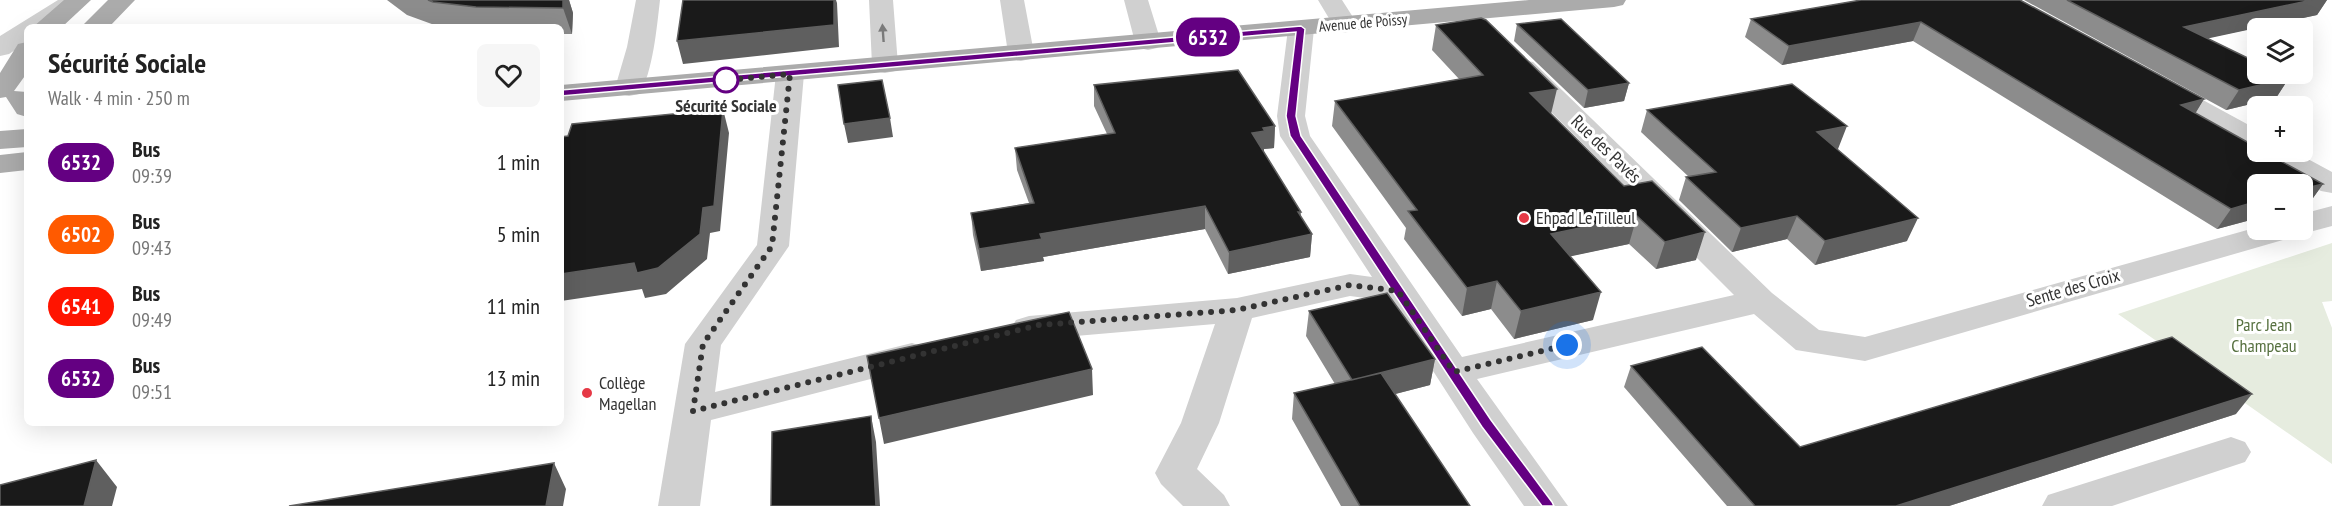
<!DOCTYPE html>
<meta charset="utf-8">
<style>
body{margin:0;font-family:"PT Sans Narrow",sans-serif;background:#f6f6f6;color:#222;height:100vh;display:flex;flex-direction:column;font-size:22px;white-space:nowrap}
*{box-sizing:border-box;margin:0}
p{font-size:20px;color:#767676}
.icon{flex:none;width:33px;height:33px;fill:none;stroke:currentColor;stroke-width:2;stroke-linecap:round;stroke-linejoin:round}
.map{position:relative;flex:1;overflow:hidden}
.drawer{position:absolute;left:24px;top:24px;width:540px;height:402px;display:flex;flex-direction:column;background:#fff;border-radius:9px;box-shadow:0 6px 24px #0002}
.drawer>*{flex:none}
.badge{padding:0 12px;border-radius:20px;font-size:21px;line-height:39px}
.tools{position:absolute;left:2247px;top:18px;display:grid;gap:12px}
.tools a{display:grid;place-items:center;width:66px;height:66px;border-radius:9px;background:#fff;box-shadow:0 6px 24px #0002;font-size:30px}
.you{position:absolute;width:30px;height:30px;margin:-15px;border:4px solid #fff;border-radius:50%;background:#1a73e8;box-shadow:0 0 0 9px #1a73e833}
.map>.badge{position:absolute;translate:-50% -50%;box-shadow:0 0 0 3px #fff}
.round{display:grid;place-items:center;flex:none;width:63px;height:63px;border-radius:9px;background:#f6f6f6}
.overview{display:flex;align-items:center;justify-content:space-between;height:102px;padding:0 24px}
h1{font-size:28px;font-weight:800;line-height:45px}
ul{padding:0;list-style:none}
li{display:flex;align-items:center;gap:18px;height:72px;padding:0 24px}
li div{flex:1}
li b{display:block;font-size:22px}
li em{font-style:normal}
li .badge{min-width:66px;font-weight:700;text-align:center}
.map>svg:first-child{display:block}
.green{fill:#e6ecdf}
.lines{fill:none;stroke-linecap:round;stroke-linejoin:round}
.minor{fill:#d0d0d0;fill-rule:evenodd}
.major{fill:#ababab;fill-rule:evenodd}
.wall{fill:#8c8c8c}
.shaded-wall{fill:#5f5f5f}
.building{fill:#1a1a1a;stroke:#5f5f5f;stroke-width:1.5}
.oneway{fill:#7a7a7a}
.line{fill:#640082;stroke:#fff;stroke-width:1.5}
.walk{stroke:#333;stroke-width:6;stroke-dasharray:0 10.8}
.stop-dot{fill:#fff;stroke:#640082;stroke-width:3}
.poi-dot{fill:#e63946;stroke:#fff;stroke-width:2}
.labels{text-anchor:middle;stroke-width:6;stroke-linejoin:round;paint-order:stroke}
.far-street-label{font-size:15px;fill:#333;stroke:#fff}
.stop-label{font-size:18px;font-weight:bold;fill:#333;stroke:#fff}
.street-label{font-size:18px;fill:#333;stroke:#fff}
.poi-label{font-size:18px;fill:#333;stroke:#fff;text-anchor:start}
.park-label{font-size:18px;fill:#56703f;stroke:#fff}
</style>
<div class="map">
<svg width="2332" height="506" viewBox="0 0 2332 506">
<rect width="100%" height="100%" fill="#fff"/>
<path class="green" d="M 2332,243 L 2332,301 L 2322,302 L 2332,328 L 2332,464 L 2118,314 Z"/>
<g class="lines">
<path class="minor" d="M 58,0 L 87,0 L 84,5 L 50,27 L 27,27 L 27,42 L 9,54 L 0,56 L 0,36 Z
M 636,0 L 660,0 C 657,25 653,74 639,94 L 629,96 L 619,94 L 615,88 L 627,47 Z
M 869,0 L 893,0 L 898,65 L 895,71 L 885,73 L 875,71 L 872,65 Z
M 1000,0 L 1024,0 L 1034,53 L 1030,59 L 1021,61 L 1012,59 L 1008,53 Z
M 1124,0 L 1148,0 L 1161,42 L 1157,48 L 1148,50 L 1139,48 L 1135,42 Z
M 1318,0 L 1342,0 L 1358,25 L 1354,30 L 1345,33 L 1336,30 Z
M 1301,21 L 1310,24 L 1314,29 L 1305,116 L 1310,136 L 1462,357 L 1734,295 L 1513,74 L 1509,68 L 1513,62 L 1523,60 L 1533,62 L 1772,293 L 1819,330 L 1865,337 L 2258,227 L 2258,230 L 2302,230 L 2302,214 L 2332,206 L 2332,226 L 2302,234 L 2297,232 L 2293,237 L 1865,361 L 1796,350 L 1754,314 L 1477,379 L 1568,506 L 1524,506 L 1473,433 L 1388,301 L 1350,296 L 1252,318 L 1219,423 L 1197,469 L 1224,495 L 1230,506 L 1183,506 L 1161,484 L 1155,473 L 1181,423 L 1215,324 L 1029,340 L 1016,336 L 1011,328 L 1016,320 L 1029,316 L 1237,298 L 1350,274 L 1372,277 L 1280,136 L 1277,116 L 1288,29 L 1292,24 Z
M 790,66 L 800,68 L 804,74 L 789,246 L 721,345 L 715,392 L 912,343 L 925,347 L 930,356 L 925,365 L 711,420 L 700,506 L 658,506 L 685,344 L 757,245 L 776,74 L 780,68 Z
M 2158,79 L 2168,81 L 2258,130 L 2258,151 L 2248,148 L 2148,93 L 2144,87 L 2148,81 Z
M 2259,152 L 2295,152 L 2332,172 L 2332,193 L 2321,191 L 2263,158 Z
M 2231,437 L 2245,442 L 2251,452 L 2245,462 L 2112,506 L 2042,506 L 2048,495 Z"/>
<path class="major" d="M 64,0 L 91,0 L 62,27 L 33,27 Z
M 108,0 L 135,0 L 109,27 L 81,27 Z
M 1529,0 L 1626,0 L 1623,5 L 1614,7 L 561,101 L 561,85 Z
M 27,42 L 27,73 L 14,91 L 27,92 L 27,117 L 17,114 L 6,97 L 0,98 L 0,73 L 18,44 Z
M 27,129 L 27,147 L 0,149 L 0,131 Z
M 27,152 L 27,170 L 0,173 L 0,155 Z"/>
</g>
<path class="wall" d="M 387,0 L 569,0 L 573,13 L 572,34 L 561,34 L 561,27 L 440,27 L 407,15 Z
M 1861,0 L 2020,0 L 2204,99 L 2195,113 L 2258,148 L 2258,152 L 2264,152 L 2323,184 L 2308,205 L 2302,206 L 2302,184 L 2258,184 L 2258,218 L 2217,229 L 1913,41 L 1782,65 L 1745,37 L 1751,19 Z
M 2024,0 L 2327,0 L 2317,15 L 2207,38 L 2289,78 L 2276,98 L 2226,110 Z
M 1517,24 L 1629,83 L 1624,101 L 1584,108 L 1514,41 Z
M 1436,25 L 1551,114 L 1696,260 L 1656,269 L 1629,244 L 1570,256 L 1593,320 L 1514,339 L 1491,309 L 1462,316 L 1404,239 L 1406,228 L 1332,126 L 1335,101 L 1459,79 L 1432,50 Z
M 1094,85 L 1275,126 L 1274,148 L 1264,149 L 1264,152 L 1301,212 L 1301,217 L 1312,234 L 1310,257 L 1228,274 L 1205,229 L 1043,257 L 1044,261 L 981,271 L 973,235 L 971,213 L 1029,203 L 1017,170 L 1015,148 L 1107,134 L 1094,106 Z
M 1647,110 L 1838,149 L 1837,149 L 1907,241 L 1815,265 L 1787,239 L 1732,252 L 1679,200 L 1686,177 L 1689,177 L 1641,132 Z
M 1309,311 L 1435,359 L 1430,385 L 1395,394 L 1470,506 L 1341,506 L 1292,419 L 1294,393 L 1335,384 L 1306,336 Z
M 1631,366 L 1800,447 L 2236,414 L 1949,506 L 1727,506 L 1624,387 Z"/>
<path class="shaded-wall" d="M 563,0 L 569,0 L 573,13 L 572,34 L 563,8 Z
M 834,0 L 836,0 L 837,3 L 839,47 L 683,64 L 677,41 Z
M 2312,0 L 2327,0 L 2317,15 L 2173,46 L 2184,27 Z
M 1921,22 L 1913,41 L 1782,65 L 1789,46 Z
M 2289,78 L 2276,98 L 2226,110 L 2239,90 Z
M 1629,83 L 1624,101 L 1584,108 L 1588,90 Z
M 1557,89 L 1551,114 L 1530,93 Z
M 2204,99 L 2192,119 L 2181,105 Z
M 723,109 L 729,133 L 720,231 L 710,233 L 707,259 L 666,294 L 645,298 L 642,289 L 561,301 L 561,274 L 703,208 Z
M 890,118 L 893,137 L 848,143 L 844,124 Z
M 1275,126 L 1274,148 L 1264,149 L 1264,153 L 1252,133 L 1263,128 Z
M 1847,126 L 1838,149 L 1808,155 L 1817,132 Z
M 2323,184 L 2308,205 L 2302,206 L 2302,189 Z
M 2258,201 L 2258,218 L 2217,229 L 2231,209 Z
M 1205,206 L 1205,229 L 1043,257 L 1044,261 L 981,271 L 979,249 L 1040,234 Z
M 1637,216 L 1629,244 L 1544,262 L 1551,234 Z
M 1797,216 L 1787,239 L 1732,252 L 1741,228 Z
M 1918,218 L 1907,241 L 1815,265 L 1825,241 Z
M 1705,232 L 1696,260 L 1656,269 L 1665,242 Z
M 1312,234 L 1310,257 L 1228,274 L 1229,252 Z
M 1497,281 L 1491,309 L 1462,316 L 1467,288 Z
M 1601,292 L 1593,320 L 1514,339 L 1521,311 Z
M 1435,359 L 1430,385 L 1349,406 L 1352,380 Z
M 1092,369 L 1093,395 L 884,444 L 879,418 Z
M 2252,394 L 2236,414 L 1949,506 L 1896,506 Z
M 871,416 L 876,442 L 880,506 L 876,506 Z
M 96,460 L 117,487 L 112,506 L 84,506 Z
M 554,463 L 566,489 L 563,506 L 546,506 Z"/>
<path class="building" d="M 428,0 L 563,0 L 563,8 L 476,7 L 433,2 Z
M 683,0 L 834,0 L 834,25 L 677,41 Z
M 1861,0 L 2020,0 L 2204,99 L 2181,105 L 2258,148 L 2258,152 L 2264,152 L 2323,184 L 2302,189 L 2302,184 L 2258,184 L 2258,201 L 2231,209 L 1921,22 L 1789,46 L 1751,19 Z
M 2067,0 L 2312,0 L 2184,27 L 2258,63 L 2258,74 L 2280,74 L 2289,78 L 2239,90 Z
M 1481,18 L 1486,20 L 1557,89 L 1530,93 L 1624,186 L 1652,181 L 1705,232 L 1665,242 L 1637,216 L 1551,234 L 1601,292 L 1521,311 L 1497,281 L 1467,288 L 1408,211 L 1417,210 L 1335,101 L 1483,75 L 1436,25 Z
M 1561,19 L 1629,83 L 1588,90 L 1517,24 Z
M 1238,70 L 1275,126 L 1263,128 L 1265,131 L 1252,133 L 1301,212 L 1298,212 L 1312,234 L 1229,252 L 1205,206 L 1040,234 L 1042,239 L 979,249 L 971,213 L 1034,203 L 1015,148 L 1115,133 L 1094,85 Z
M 882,80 L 890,118 L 844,124 L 838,85 Z
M 1792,84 L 1847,126 L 1817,132 L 1918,218 L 1825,241 L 1797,216 L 1741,228 L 1686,177 L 1716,172 L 1647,110 Z
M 723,109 L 714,206 L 703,208 L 700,234 L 658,268 L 637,273 L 634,263 L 561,274 L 561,137 L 568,136 L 572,124 Z
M 1387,293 L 1435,359 L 1352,380 L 1309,311 Z
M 1069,312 L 1092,369 L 879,418 L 867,356 Z
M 2172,337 L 2252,394 L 1896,506 L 1755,506 L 1631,366 L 1702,347 L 1800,447 Z
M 1381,373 L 1470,506 L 1360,506 L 1294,393 Z
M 871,416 L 876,506 L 771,506 L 772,432 Z
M 96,460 L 84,506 L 0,506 L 0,485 Z
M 554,463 L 546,506 L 289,506 Z"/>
<defs><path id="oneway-solid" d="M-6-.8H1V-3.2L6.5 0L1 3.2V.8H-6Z" transform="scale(1.5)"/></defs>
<use class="oneway" href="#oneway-solid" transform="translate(883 33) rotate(-94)"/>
<path class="line" d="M 1301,26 L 1305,29 L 1296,116 L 1301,136 L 1491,420 L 1552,502 L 1554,506 L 1542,506 L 1482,427 L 1290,136 L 1286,116 L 1296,32 L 561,96 L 556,93 L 561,90 Z"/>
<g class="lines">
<path class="walk" d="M 726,80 L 717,81 L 790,74 L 772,246 L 703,344 L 693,411 L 1039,325 L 1237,310 L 1350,285 L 1398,291 L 1454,372 L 1567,345"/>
</g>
<circle class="stop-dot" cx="726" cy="80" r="12"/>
<g class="poi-dot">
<circle cx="1524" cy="218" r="6"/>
<circle cx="587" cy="393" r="6"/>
</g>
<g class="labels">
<g class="far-street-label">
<text transform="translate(1363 23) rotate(-5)" y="5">Avenue de Poissy</text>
</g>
<g class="stop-label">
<text x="726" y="112">Sécurité Sociale</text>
</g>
<g class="street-label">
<text transform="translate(1606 149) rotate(44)" y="6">Rue des Pavés</text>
<text transform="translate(2073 288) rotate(-16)" y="6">Sente des Croix</text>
</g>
<g class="poi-label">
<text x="1536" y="224">Ehpad Le Tilleul</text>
<text x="599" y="389">Collège<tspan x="599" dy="21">Magellan</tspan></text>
</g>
<g class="park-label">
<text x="2264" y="331">Parc Jean<tspan x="2264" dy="21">Champeau</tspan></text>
</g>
</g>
</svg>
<div class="tools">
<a><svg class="icon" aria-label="layers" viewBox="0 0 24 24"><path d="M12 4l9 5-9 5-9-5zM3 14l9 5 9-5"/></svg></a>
<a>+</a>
<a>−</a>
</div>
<div class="you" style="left:1567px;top:345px"></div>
<b class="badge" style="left:1208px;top:37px;background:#640082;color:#fff">6532</b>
<section class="drawer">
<div class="overview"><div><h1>Sécurité Sociale</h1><p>Walk · 4 min · 250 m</p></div><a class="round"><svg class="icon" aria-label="heart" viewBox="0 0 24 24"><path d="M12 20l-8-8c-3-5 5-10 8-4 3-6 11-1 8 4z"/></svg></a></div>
<ul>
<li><span class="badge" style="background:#640082;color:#fff">6532</span><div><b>Bus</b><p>09:39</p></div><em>1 min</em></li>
<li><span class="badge" style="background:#ff5a00;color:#fff">6502</span><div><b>Bus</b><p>09:43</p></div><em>5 min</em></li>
<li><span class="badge" style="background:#ff1400;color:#fff">6541</span><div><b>Bus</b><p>09:49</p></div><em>11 min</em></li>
<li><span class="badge" style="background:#640082;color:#fff">6532</span><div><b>Bus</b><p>09:51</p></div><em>13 min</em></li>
</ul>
</section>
</div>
